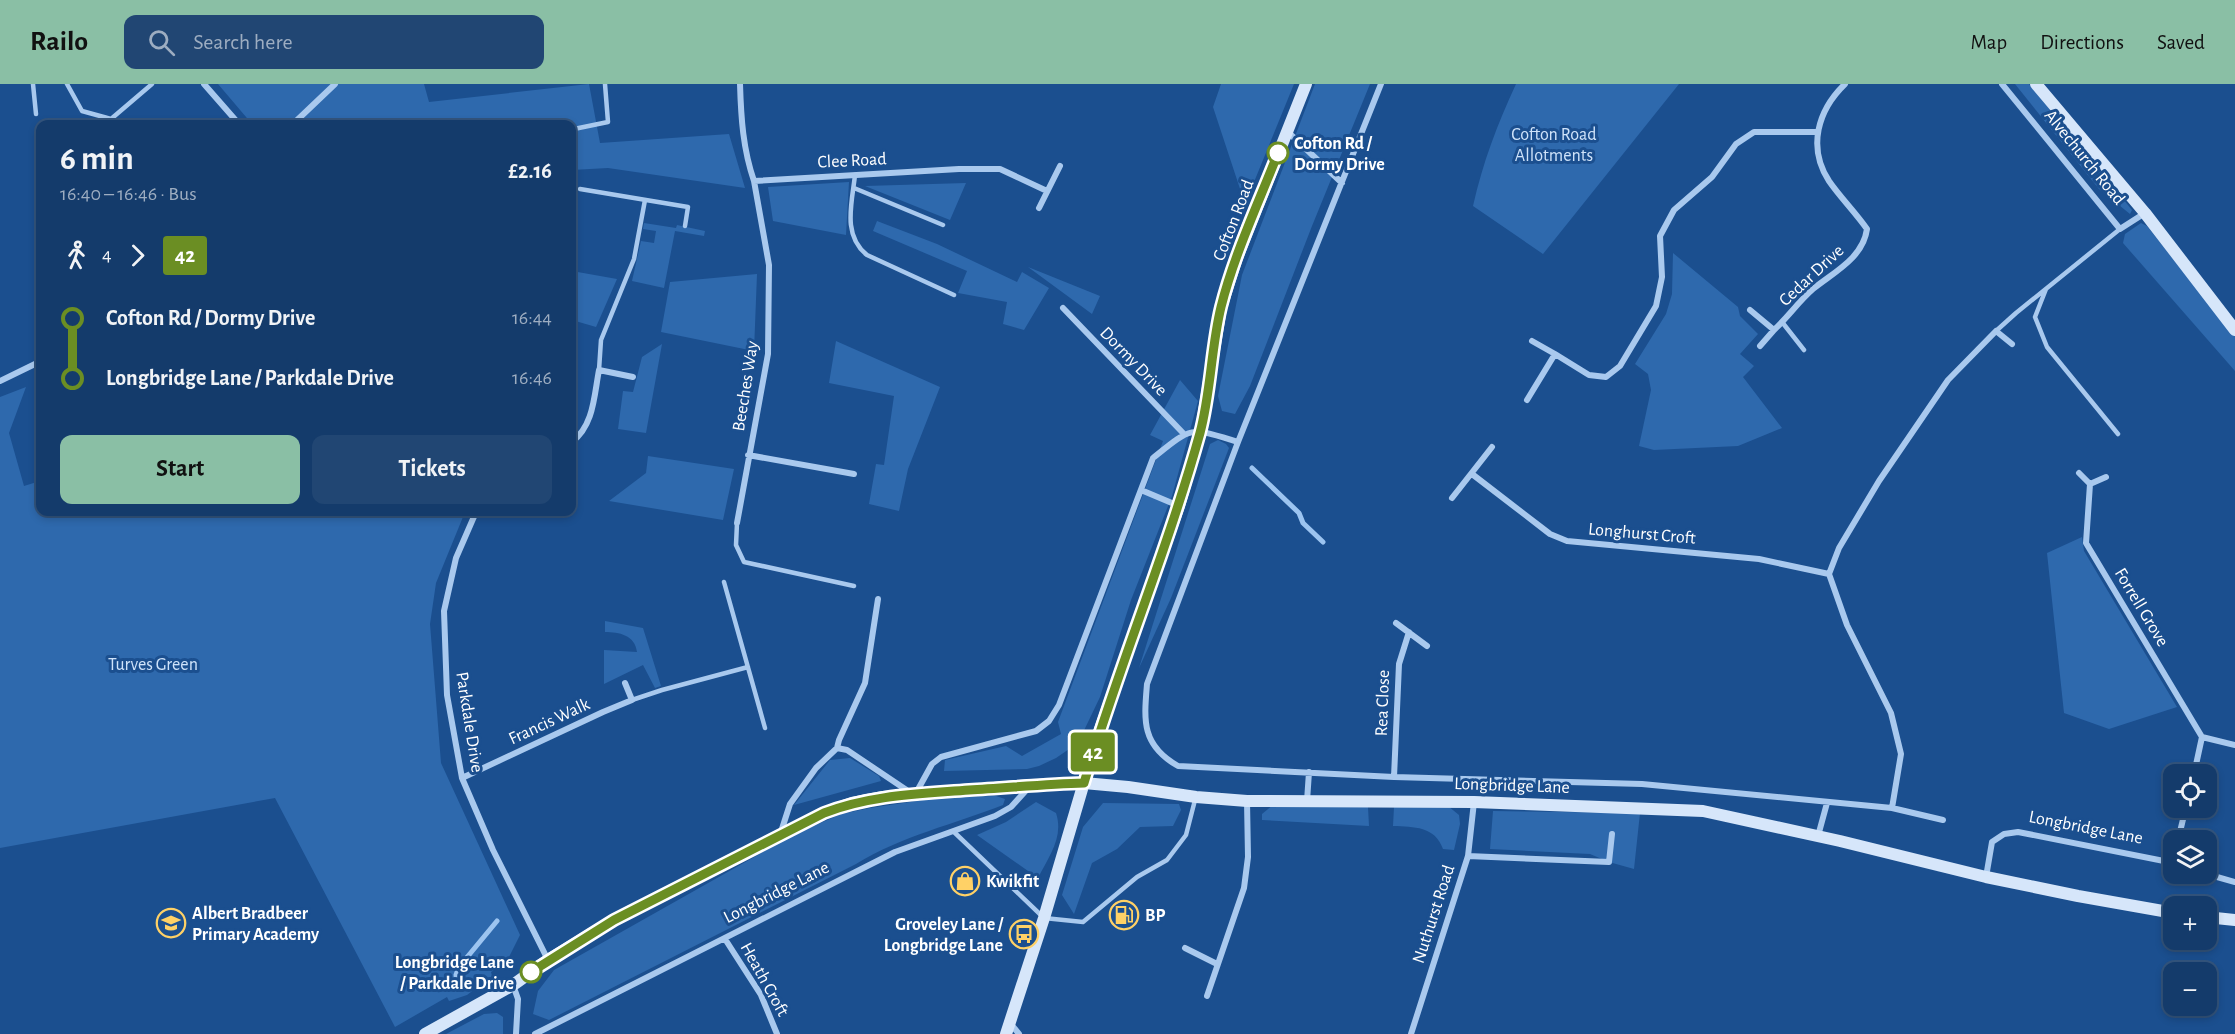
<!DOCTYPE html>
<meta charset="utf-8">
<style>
body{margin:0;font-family:"Alegreya Sans",sans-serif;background:#214673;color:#f1f3f6;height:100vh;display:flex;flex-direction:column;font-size:22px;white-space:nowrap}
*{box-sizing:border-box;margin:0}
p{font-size:20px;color:#9dadc1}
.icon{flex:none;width:33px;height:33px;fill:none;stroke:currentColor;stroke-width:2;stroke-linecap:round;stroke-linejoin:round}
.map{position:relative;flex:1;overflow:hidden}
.panel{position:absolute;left:36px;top:36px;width:540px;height:396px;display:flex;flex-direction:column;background:#143b6b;border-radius:12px;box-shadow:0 3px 9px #0003,0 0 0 2px #33557e}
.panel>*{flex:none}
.badge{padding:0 12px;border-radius:4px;font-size:21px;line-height:39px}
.controls{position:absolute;left:2163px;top:680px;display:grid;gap:12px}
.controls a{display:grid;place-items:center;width:54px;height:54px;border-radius:12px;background:#143b6b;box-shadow:0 3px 9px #0003,0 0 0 2px #33557e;font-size:30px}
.map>.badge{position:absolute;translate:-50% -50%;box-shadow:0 0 0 3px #fff}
.legs{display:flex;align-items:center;gap:9px;height:66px;padding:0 24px;font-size:20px}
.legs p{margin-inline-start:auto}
.summary{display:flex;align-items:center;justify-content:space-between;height:102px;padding:0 24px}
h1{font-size:33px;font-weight:700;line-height:45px}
.cta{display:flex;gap:12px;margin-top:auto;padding:12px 24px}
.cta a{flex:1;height:69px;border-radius:12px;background:#8abfa5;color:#111;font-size:24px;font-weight:700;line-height:69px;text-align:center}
.cta a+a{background:#214673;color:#f1f3f6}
ul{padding:0 24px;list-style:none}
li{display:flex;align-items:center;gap:21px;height:60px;font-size:22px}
li i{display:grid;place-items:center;width:9px;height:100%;margin:0 8px;background:currentColor}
li i::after{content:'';width:15px;height:15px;margin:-8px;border:4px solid;border-radius:50%;background:#143b6b}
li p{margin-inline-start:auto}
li:first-child i{background:linear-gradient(#0000 50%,currentColor 0)}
li:last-child i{background:linear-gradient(currentColor 50%,#0000 0)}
header{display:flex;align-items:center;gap:36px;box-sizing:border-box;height:84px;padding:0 30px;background:#8abfa5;color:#111}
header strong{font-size:28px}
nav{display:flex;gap:33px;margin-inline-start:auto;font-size:21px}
.search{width:420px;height:54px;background:#214673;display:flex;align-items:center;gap:15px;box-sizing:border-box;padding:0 21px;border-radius:12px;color:#9dadc1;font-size:22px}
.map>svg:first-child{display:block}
.green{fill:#2e69ad}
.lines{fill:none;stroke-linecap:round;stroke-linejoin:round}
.stream{stroke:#9cc4f0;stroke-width:5}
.lane{stroke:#a9c9ee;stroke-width:4.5}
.street{stroke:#a9c9ee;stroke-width:6}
.secondary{stroke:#d6e6fa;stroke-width:12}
.line-1-casing{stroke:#fff;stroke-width:14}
.line-1{stroke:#6b8e23;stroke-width:9}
.stop-1-dot{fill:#fff;stroke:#6b8e23;stroke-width:3}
.labels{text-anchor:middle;stroke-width:6;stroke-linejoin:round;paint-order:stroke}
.park-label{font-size:18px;fill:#cfe3fa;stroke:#1b4f8f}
.stop-label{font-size:18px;font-weight:bold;fill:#fff;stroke:#1b4f8f;text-anchor:start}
.street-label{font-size:18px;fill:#fff;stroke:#1b4f8f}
.poi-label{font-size:18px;font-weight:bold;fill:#fff;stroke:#1b4f8f;text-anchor:start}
</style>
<header>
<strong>Railo</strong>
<div class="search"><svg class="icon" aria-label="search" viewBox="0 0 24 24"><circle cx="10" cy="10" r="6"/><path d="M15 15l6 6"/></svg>Search here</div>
<nav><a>Map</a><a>Directions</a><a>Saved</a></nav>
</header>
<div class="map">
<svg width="2235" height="950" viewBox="0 0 2235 950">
<rect width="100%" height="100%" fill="#1b4f8f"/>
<path class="green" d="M 218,0 L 424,0 L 429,18 L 589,0 L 600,59 L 729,50 L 745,104 L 608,84 L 572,86 L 572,40 L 252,40 Z
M 1221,0 L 1294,0 L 1245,120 L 1213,23 Z
M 1315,0 L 1370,0 L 1312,142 L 1250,302 L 1235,330 L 1222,327 L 1218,312 L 1242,191 Z
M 1516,0 L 1679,0 L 1543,170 L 1473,122 C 1483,78 1497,41 1516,0 Z
M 2015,0 L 2029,0 L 2132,126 L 2130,130 L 2099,105 Z
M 849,98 L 846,151 L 773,137 L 768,103 Z
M 966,99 L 950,136 L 865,102 Z
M 877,137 L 937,160 L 1017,198 L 1022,188 L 1049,204 L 1024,246 L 1003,240 L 1007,218 L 958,209 L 967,187 L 873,147 Z
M 644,139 L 676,144 L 677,141 L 705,147 L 704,152 L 675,147 L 664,204 L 632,197 L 641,157 L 654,159 L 656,147 L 643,145 Z
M 2141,139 L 2147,142 L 2235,252 L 2235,287 L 2123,159 L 2125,150 Z
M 1673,169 L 1738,223 L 1740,232 L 1758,250 L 1740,270 L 1754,282 L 1743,293 L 1782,344 L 1738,362 L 1654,366 L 1639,362 L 1651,306 L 1648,290 L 1635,280 L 1666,230 L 1672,210 Z
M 1028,183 L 1100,212 L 1092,230 Z
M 572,187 L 617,195 L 596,243 L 572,236 Z
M 757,190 L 754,267 L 661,248 L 670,198 Z
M 836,257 L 940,303 L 908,385 L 899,427 L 869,420 L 876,380 L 884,381 L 894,312 L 829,299 Z
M 662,260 L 646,349 L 618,345 L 623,307 L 633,308 L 642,273 Z
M 1180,296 L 1198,317 L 1172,412 L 1131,516 L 1100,613 L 1078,659 L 1056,674 L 1039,682 L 1027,685 L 944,687 L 945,676 L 1006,662 L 1022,672 L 1061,650 L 1058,638 L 1163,357 L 1150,351 Z
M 26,303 L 9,349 L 24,402 L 40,397 L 40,428 L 465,428 L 436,499 L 430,540 L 441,679 L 520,851 L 506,879 L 491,888 L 492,892 L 467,911 L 449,917 L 447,913 L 395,943 L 275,714 L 0,764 L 0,313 Z
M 1218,356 L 1226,360 L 1229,364 L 1171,514 L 1139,584 L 1210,360 Z
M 648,372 L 734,385 L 723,436 L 609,417 L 646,389 Z
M 2082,453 L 2084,467 L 2177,623 L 2109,645 L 2064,629 L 2047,469 Z
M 605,537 L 643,544 L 661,602 L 655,604 L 643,581 L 604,600 L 604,566 L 637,568 C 635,551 619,548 605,548 Z
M 850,674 L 879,692 L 881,697 L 794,721 L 830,676 Z
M 996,712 L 1005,715 L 1003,721 C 955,740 901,752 856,780 L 549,936 L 533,930 L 538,907 L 554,886 L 793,751 L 841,730 L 870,724 L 943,713 Z
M 1036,718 L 1056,729 C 1064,753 1049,772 1038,794 L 977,751 L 1006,738 Z
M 1103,719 L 1179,720 L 1181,726 L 1173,742 L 1140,743 L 1117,765 L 1092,779 L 1074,830 L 1062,811 L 1083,743 Z
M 1273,721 L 1368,723 L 1369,742 L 1262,736 L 1262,730 Z
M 1448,722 L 1459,731 L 1460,740 L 1454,766 L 1443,765 C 1435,742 1414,743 1393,742 L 1394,723 Z
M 1493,727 L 1640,729 L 1634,785 L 1609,778 L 1590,770 L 1490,765 Z
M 497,929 L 503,933 L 503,950 L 446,950 L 484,930 Z"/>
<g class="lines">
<path class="stream" d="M 1252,384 L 1299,429 L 1303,439 L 1323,458
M 457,902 L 456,891 L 459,883 L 497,837"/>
<path class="lane" d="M 33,0 L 36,30
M 67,0 L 82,27 L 111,35 L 152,0
M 574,45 L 608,38 L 605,0
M 855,91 C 852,119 842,151 867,171 L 954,211
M 854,104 L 943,141
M 580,105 L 688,123 L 685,142
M 2046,205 L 2035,233 L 2047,263 L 2118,350
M 1782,238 L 1804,266
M 1996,247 L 2016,229 L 2120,145
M 599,286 L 601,256 L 634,175 L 645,116
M 737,439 L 736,461 L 744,478 L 854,502
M 724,498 L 765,644
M 632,616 L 662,606 L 748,583
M 954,748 L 1044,834 L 1083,838 L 1137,793 L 1167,776 L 1186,751 L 1195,716"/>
<path class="street" d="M 204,0 L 239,40
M 740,0 C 741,34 743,65 754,97 L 959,85 L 1000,85 L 1047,107
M 1381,0 L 1238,358 L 1147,600 C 1144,636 1141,661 1178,682 L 1394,693 L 1642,700 L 1892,724 L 1943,736
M 2002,0 L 2120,145 L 2145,129
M 293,40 L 335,0
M 1288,48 L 1342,99
M 1039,124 L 1060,82
M 1063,224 L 1183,349
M 1750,226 L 1774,246 C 1788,233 1799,217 1813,205 C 1834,188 1863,174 1867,145 C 1855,128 1840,113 1829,97 C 1807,63 1818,26 1845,0
M 1532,257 L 1555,270
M 1760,262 L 1774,246
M 0,297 L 35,280 L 40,275
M 1527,316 L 1555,270 L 1589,291 L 1606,293 L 1620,282 L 1656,222 L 1662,193 L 1660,152 L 1674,126 L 1712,93 L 1736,60 L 1754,48 L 1817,48
M 572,358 C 594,341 594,312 599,286 L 633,293
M 748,371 L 854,390
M 2079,389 L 2090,400 L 2086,459 L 2202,653 L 2194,690
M 1472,390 L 1550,450 L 1567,457 L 1759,475 L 1829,490 L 1847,541 L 1891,629 L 1901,670 L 1892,724
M 2090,400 L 2106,393
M 1141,406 L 1179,422
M 1452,414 L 1492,363
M 476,428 L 456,474 L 444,527 L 447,611 L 462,694 L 493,766 L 548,876
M 737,439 L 768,270 L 769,181 L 754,97
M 1829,490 L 1839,464 L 1879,397 L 1948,296 L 1996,247 L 2012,260
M 1396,539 L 1427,562
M 2202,653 L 2235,661
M 837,664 L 839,656 L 865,599 L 878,515
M 1394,693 L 1399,580 L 1409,548
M 462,694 L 603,628 L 632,616 L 625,599
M 916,709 L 932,680 L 941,673 L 1036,647 L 1049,637 L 1059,621 L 1153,374 C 1193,342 1189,343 1238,358
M 1307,717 L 1309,688
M 780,751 L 790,720 L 816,684 L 837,664 L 847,666 L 911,709
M 1818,752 L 1827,719
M 2178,756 L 2186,723
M 1468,772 L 1609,778 L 1612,750
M 2203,789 L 2235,798
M 1986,793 L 1992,758 L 2004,750 L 2018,748 L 2174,779
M 725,855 L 761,911 L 777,950
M 1185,864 L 1217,880
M 513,901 L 518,915 L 516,950
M 1207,912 L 1244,804 L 1248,773 L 1247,717
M 1010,939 L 1019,950
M 535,950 L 895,768 L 995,732 L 1011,723 L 1031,701
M 1411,950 L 1468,772 L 1474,718"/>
<path class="secondary" d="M 2036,0 L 2145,129 L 2235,246
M 2206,833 L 2235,836
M 425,950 L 513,901 L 548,876 L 614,836 L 824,729 L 852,719 L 883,713 L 1031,701 L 1084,699 L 1128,703 L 1196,713 L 1247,717 L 1474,718 L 1703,727 L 1840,757 L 1986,793 L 2078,812 L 2174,829
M 1006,950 L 1044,834 L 1098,651 L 1179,422 L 1201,346 L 1221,224 L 1237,174 L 1306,0"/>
</g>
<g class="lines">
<g class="line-1-casing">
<path id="line-1" d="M 531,888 L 614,836 L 824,729 C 871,711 919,710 969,706 C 1007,704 1045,700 1084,699 C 1119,581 1167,468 1200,349 C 1211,308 1211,264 1221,223 C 1234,171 1258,120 1278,69"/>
</g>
<use href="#line-1" class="line-1"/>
</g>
<defs>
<g id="shop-ring" transform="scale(1.5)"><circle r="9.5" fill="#1b4f8f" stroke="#ffd166" stroke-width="1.5"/><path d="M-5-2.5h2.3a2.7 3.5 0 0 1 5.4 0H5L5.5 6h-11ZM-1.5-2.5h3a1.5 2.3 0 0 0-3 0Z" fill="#ffd166"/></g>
<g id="fuel-ring" transform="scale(1.5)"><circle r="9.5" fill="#1b4f8f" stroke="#ffd166" stroke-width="1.5"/><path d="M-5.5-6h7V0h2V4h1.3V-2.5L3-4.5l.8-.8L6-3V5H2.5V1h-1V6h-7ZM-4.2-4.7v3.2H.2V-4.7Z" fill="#ffd166"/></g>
<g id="school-ring" transform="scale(1.5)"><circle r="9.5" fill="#1b4f8f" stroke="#ffd166" stroke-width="1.5"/><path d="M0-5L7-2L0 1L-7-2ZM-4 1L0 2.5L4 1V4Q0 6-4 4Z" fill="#ffd166"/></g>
<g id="bus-ring" transform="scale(1.5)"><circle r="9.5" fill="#1b4f8f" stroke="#ffd166" stroke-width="1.5"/><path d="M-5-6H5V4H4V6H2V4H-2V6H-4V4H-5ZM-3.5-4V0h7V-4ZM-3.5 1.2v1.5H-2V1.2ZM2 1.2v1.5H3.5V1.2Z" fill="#ffd166"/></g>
</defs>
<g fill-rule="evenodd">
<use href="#shop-ring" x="965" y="797"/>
<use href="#fuel-ring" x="1124" y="831"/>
<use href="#school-ring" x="171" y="839"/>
<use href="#bus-ring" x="1024" y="850"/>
</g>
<g class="stop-1-dot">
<circle cx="1278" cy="69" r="10"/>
<circle cx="531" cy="888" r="10"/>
</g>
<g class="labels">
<g class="park-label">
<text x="1554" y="56">Cofton Road<tspan x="1554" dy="21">Allotments</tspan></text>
<text x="153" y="586">Turves Green</text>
</g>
<g class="stop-label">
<text x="1294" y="65">Cofton Rd /<tspan x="1294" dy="21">Dormy Drive</tspan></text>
<text x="514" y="884" text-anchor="end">Longbridge Lane<tspan x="514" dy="21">/ Parkdale Drive</tspan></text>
</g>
<g class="street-label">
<text transform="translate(2085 73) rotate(51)" y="6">Alvechurch Road</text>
<text transform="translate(852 76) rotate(-3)" y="6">Clee Road</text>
<text transform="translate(1233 136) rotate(-69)" y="6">Cofton Road</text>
<text transform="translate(1811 191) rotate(-43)" y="6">Cedar Drive</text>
<text transform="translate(1134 277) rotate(46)" y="6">Dormy Drive</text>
<text transform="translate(745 302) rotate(-81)" y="6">Beeches Way</text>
<text transform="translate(1642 449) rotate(5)" y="6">Longhurst Croft</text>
<text transform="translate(2142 523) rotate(59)" y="6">Forrell Grove</text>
<text transform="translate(1382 619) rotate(-88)" y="6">Rea Close</text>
<text transform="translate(549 637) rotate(-25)" y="6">Francis Walk</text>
<text transform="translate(470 638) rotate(81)" y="6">Parkdale Drive</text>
<text transform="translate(1512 701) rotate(2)" y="6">Longbridge Lane</text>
<text transform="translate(2086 743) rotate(11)" y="6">Longbridge Lane</text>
<text transform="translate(776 808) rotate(-27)" y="6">Longbridge Lane</text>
<text transform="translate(1433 830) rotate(-72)" y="6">Nuthurst Road</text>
<text transform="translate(765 895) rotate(61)" y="6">Heath Croft</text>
</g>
<g class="poi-label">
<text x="986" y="803">Kwikfit</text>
<text x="192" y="835">Albert Bradbeer<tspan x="192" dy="21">Primary Academy</tspan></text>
<text x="1145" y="837">BP</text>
<text x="1003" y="846" text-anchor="end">Groveley Lane /<tspan x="1003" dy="21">Longbridge Lane</tspan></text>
</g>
</g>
</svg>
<div class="controls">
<a><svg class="icon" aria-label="locate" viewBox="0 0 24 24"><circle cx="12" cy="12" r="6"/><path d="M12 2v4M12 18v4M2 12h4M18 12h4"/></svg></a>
<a><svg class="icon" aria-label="layers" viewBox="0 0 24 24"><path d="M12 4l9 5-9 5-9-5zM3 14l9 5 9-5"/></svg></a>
<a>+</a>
<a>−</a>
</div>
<b class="badge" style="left:1093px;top:668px;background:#6b8e23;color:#fff">42</b>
<section class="panel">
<div class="summary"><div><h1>6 min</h1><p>16:40 – 16:46 · Bus</p></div><b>£2.16</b></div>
<div class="legs"><svg class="icon" aria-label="walk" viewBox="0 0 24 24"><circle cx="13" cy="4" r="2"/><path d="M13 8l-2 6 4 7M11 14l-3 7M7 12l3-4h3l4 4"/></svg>4<svg class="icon" aria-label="forward" viewBox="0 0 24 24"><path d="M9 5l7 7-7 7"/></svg><b class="badge" style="background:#6b8e23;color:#fff">42</b></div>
<ul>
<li><i style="color:#6b8e23"></i><b>Cofton Rd / Dormy Drive</b><p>16:44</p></li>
<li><i style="color:#6b8e23"></i><b>Longbridge Lane / Parkdale Drive</b><p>16:46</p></li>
</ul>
<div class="cta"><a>Start</a><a>Tickets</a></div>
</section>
</div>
